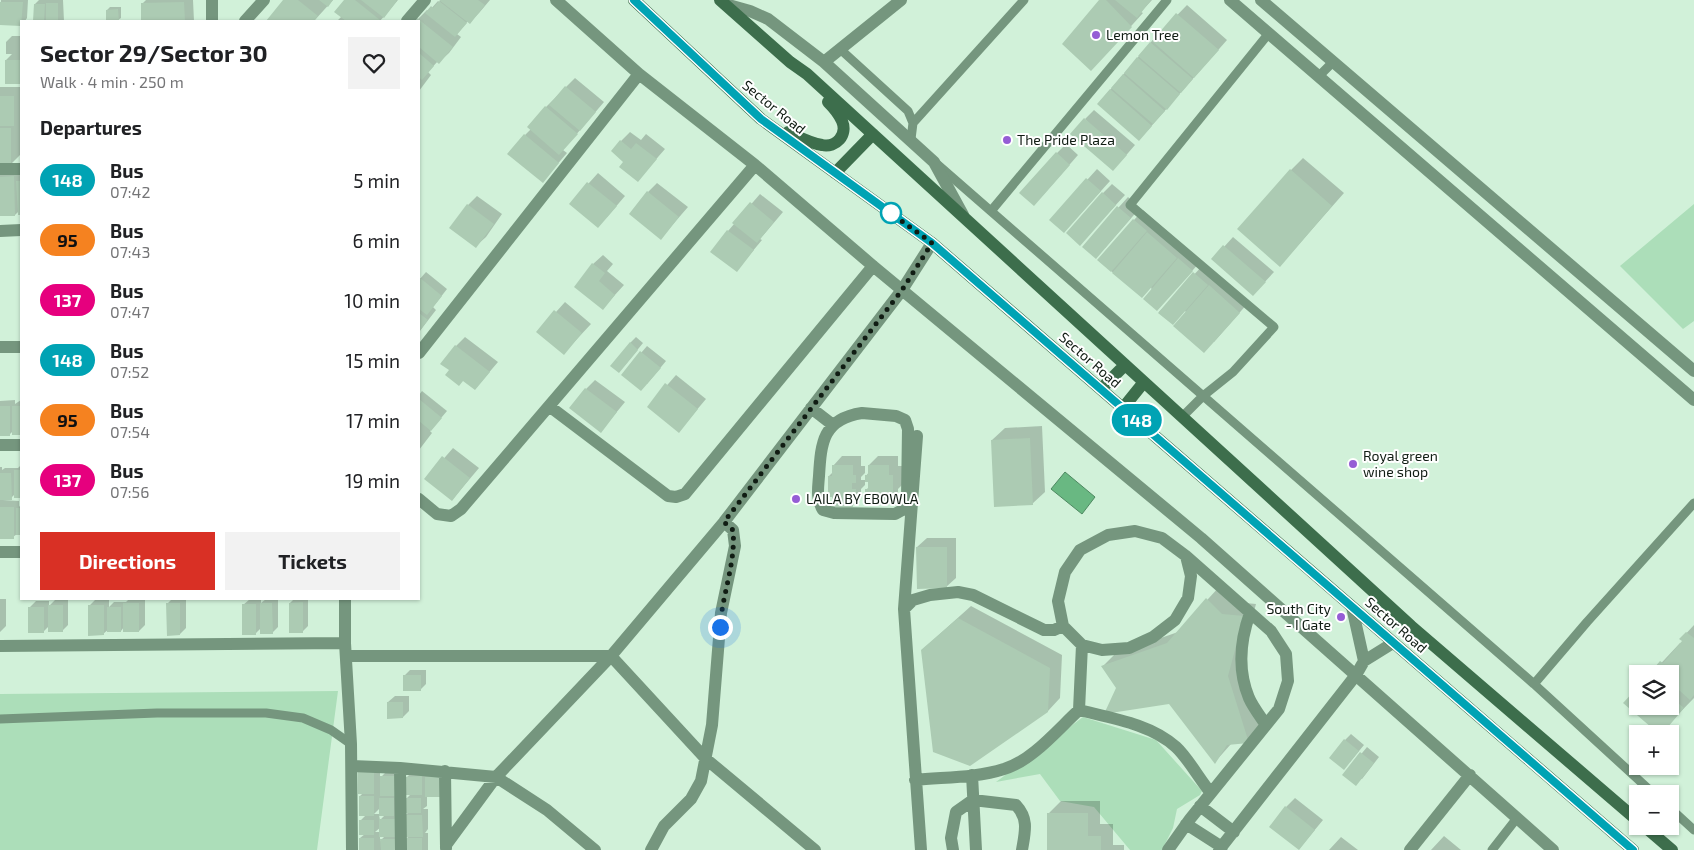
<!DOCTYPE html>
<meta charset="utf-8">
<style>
body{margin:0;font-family:"Exo 2",sans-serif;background:#f2f2f2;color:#202124;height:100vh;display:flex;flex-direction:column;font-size:19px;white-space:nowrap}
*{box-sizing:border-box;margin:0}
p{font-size:16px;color:#757577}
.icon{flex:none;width:28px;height:28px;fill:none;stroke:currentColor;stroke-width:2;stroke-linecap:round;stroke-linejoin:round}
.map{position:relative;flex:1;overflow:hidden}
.panel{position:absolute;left:20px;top:20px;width:400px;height:580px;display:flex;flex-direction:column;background:#fff;border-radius:0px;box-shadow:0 1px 4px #0004}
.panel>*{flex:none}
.badge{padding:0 10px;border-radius:16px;font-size:18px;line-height:32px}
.buttons{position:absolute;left:1629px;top:665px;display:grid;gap:10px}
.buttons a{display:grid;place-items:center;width:50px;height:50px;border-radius:0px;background:#fff;box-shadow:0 1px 4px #0004;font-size:25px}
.you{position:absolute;width:25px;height:25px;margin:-12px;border:4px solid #fff;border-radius:50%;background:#1a73e8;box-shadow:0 0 0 8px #1a73e833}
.map>.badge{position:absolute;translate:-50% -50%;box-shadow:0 0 0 2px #fff}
h2{padding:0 20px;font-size:19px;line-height:45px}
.round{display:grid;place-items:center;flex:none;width:52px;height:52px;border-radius:0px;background:#f2f2f2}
.summary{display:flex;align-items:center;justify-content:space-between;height:85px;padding:0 20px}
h1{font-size:24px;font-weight:700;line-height:38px}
.primary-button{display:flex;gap:10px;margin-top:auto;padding:10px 20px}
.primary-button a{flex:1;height:58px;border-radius:0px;background:#d93025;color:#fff;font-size:20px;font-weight:700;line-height:58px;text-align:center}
.primary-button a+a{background:#f2f2f2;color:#202124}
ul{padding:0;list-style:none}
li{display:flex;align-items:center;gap:15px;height:60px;padding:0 20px}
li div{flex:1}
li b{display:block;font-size:19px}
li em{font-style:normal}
li .badge{min-width:55px;font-weight:700;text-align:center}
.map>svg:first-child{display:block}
.green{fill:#acdeb9}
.water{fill:#69b882;stroke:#4e8961}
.shadow{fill:#0003;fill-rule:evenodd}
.building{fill:#accbb3}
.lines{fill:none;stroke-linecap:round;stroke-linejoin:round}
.service{stroke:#75967e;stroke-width:9}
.minor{stroke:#75967e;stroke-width:12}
.tertiary{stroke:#75967e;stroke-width:12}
.secondary{stroke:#3d6e4c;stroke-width:12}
.line-casing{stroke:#fff;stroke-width:11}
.line{stroke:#00a3b4;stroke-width:8}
.walk{stroke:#101c13;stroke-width:5;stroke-dasharray:0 9}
.poi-dot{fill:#955dd5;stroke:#fff;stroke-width:2}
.stop-dot{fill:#fff;stroke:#00a3b4;stroke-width:2.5}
.labels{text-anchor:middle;stroke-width:4;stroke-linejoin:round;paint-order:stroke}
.poi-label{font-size:14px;fill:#101c13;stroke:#fff;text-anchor:start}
.street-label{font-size:14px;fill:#101c13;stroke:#fff}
</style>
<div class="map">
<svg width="1694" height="850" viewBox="0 0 1694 850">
<rect width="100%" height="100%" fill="#d1f1d9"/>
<path class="green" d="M 1694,204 L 1694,321 L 1683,329 L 1620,266 Z
M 338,691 L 317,850 L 0,850 L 0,694 Z
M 1083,717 L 1156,740 L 1202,791 L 1200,795 L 1177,809 L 1173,828 L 1162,850 L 1130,850 L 1094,807 L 1060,801 L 1040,774 L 996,782 Z"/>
<path class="water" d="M 1065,472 L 1095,497 L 1082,514 L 1051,489 Z"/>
<path class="shadow" d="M 1,0 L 28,0 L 27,18 L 25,21 L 21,21 L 21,25 L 0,24 Z
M 39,0 L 63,0 L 64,21 L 35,21 L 35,4 Z
M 146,0 L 193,0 L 194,21 L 143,21 L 142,4 Z
M 284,0 L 333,0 L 314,21 L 267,21 Z
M 346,0 L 398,0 L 380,21 L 337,21 L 342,16 Z
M 441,0 L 490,0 L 479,13 L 470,22 L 468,21 L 457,34 L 461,37 L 449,53 L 439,62 L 438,61 L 428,72 L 431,75 L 419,91 L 419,21 L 416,21 L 427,10 L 429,11 L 438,1 L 439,2 Z
M 1101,0 L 1152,0 L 1141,12 L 1143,13 L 1103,57 Z
M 1187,5 L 1227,40 L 1190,82 L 1148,130 L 1098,104 L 1151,42 Z
M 110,7 L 121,7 L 121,18 L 118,20 L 107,10 Z
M 12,36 L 21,36 L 21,81 L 20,83 L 6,60 L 12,54 L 6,54 L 6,42 Z
M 575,78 L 604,102 L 563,150 L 567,153 L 543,181 L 525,135 L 531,129 L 528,127 L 546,107 Z
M 0,87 L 21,87 L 20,155 L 11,164 L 0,164 Z
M 1094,110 L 1135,145 L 1122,160 L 1085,119 Z
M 630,132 L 641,140 L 646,134 L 665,149 L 638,180 L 625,161 L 621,141 Z
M 1066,144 L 1078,155 L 1043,195 L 1057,153 Z
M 1303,158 L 1344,193 L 1292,252 L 1291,170 Z
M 21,168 L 21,213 L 19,214 L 19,211 L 15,215 L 0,215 L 0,169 Z
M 1097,169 L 1110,181 L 1064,232 L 1051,220 Z
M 598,173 L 625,196 L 607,217 L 571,203 Z
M 657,183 L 688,207 L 661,238 L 648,192 Z
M 1112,184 L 1125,195 L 1080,244 L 1103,193 Z
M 760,194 L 783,212 L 760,239 L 762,240 L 737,270 L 728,231 Z
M 477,196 L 502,214 L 486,237 L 476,246 L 468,205 Z
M 1128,197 L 1140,208 L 1105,248 L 1083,247 Z
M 1143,210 L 1201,261 L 1157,310 L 1151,287 L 1142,297 L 1098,260 Z
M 1233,237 L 1274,272 L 1262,285 L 1213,259 Z
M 603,255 L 613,264 L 607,271 L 624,285 L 603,308 L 593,264 Z
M 1204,264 L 1248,303 L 1214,342 L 1185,311 L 1159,312 Z
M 426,272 L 447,289 L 433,307 L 436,310 L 419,332 L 419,280 Z
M 565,302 L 591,324 L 564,353 L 538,332 Z
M 465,337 L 498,362 L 475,389 L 450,370 L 456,346 Z
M 636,337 L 643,343 L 625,365 L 630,343 Z
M 647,346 L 666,361 L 647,384 L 623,374 Z
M 676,375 L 706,399 L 679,431 L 648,407 Z
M 595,380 L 625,402 L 601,431 L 586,389 Z
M 422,391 L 447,411 L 430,431 L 432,433 L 419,450 L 419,395 Z
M 15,400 L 15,404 L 21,400 L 21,433 L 13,433 L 13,431 L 10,434 L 0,434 L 0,401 Z
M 1042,426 L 1045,492 L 1032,504 L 992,440 L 1005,428 Z
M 453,448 L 479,468 L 452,500 L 426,479 Z
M 842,456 L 861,456 L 861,466 L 865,466 L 865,473 L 861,477 L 861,480 L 866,480 L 866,476 L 869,472 L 869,465 L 878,456 L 898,456 L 898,466 L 902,466 L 902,485 L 898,489 L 898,494 L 889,504 L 869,496 L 866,490 L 870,486 L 870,481 L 865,481 L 865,485 L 861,489 L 861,496 L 852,506 L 833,496 L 829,476 L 833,472 L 833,466 Z
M 21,465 L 21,496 L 15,496 L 15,494 L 11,498 L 3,498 L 3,500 L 19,501 L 19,507 L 21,504 L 21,534 L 17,534 L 13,537 L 0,537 L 0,467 L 2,467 L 2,470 L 5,468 L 18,468 Z
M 927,538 L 956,538 L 956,578 L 946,587 L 917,547 Z
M 1219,587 L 1235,602 L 1256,604 L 1240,663 L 1261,729 L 1248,742 L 1231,744 L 1215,762 L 1170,703 L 1118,687 L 1103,666 L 1115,654 L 1178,632 Z
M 0,599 L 6,599 L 6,626 L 0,632 Z
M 129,599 L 145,599 L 145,625 L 139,631 L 124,627 L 121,631 L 109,629 L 103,634 L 89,606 L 95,600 L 109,600 L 109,607 L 114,602 L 126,602 Z
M 172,599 L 186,599 L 186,628 L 180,634 L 168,603 Z
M 250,599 L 261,599 L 261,603 L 266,599 L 278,599 L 278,627 L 272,633 L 261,628 L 255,634 L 243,605 Z
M 294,599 L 308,599 L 308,626 L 302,632 L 290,603 Z
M 55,600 L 68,600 L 68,625 L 62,631 L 49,626 L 43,632 L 30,607 L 36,601 L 49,601 L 49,606 Z
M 971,606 L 1062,655 L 1060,698 L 1048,711 L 922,650 Z
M 1694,625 L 1694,698 L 1660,733 L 1638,706 L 1670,706 L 1670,674 L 1651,674 L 1680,643 L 1681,644 L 1684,641 L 1681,639 Z
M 410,670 L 426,670 L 426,684 L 420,690 L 404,676 Z
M 395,696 L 409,696 L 409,711 L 403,717 L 388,702 Z
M 1351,734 L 1364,745 L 1350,762 L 1345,740 Z
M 1367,747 L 1379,757 L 1362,779 L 1344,775 Z
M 380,766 L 380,778 L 387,771 L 401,771 L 403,817 L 409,812 L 407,798 L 411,794 L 407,777 L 413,771 L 432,772 L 427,795 L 427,806 L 423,809 L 428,809 L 428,829 L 425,833 L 428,833 L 428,850 L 360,850 L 360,838 L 365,834 L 360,821 L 366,815 L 360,796 L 363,793 L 359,773 ZM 380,808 L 380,814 L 374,814 ZM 379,815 L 385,815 L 380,820 ZM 381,827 L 381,832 L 375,832 ZM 404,835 L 410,835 L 404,841 ZM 380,836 L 385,836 L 380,841 Z
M 1295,798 L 1323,820 L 1299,849 L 1286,807 Z
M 1061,801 L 1100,801 L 1100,824 L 1113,824 L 1113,845 L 1124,845 L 1124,850 L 1048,850 L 1049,813 Z
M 1444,836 L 1461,850 L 1431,850 Z
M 1341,837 L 1358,850 L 1329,850 Z"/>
<path class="building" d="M 283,0 L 298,0 L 318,16 L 314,21 L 266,21 Z
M 319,0 L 333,0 L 328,7 Z
M 344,0 L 355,0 L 380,20 L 346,21 L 334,12 Z
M 361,0 L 396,0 L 397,1 L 384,18 Z
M 439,0 L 478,0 L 485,5 L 470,24 Z
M 1099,0 L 1106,0 L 1132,27 L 1091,71 L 1062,44 Z
M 1115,0 L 1151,0 L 1137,18 Z
M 439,1 L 467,23 L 455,37 L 425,13 L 431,6 L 433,8 Z
M 0,2 L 23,2 L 21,26 L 0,25 Z
M 184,2 L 185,21 L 141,21 L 141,3 Z
M 46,3 L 58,3 L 58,21 L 46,21 Z
M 34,4 L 45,4 L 44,21 L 33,21 Z
M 118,9 L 119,21 L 106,21 L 106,10 Z
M 1176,13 L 1219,50 L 1194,78 L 1152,41 Z
M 417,18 L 453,47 L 439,64 L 419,47 L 419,21 L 415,21 Z
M 1150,42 L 1193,79 L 1181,93 L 1138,56 Z
M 419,53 L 434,66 L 422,80 L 419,77 Z
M 1137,57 L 1180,94 L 1167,110 L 1124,73 Z
M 5,60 L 20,60 L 20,84 L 5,84 Z
M 1123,74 L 1165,111 L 1153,124 L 1111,88 Z
M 565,86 L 596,112 L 580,131 L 549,105 Z
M 1110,89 L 1152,126 L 1139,141 L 1097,104 Z
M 0,96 L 14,96 L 14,126 L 0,126 Z
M 545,106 L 578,134 L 559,155 L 527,127 Z
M 1084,118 L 1127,155 L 1113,171 L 1070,134 Z
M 0,128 L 11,128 L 11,166 L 0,165 Z
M 524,134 L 559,163 L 543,183 L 507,154 Z
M 620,140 L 631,149 L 636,143 L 657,159 L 638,182 L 619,167 L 623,162 L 611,151 Z
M 1056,152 L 1070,165 L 1034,206 L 1019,193 Z
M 1290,169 L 1332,206 L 1280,267 L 1237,229 Z
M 14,176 L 15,216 L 0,216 L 0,177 Z
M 1086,178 L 1101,191 L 1064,233 L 1049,220 Z
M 16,181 L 21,181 L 21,215 L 18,215 Z
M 587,182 L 617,206 L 598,228 L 569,204 Z
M 647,191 L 679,217 L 661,240 L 629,214 Z
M 1102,192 L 1116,205 L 1080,246 L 1066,233 Z
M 750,202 L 774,222 L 757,243 L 732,223 Z
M 467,204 L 494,224 L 476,248 L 449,228 Z
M 1117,206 L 1131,218 L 1096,259 L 1082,247 Z
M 1133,219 L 1147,231 L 1111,272 L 1097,260 Z
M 727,230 L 754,250 L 737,272 L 710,252 Z
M 1147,232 L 1177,258 L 1142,298 L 1112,273 Z
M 1223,245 L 1266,282 L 1253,296 L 1211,259 Z
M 1178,258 L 1193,271 L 1157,311 L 1143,299 Z
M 592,263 L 605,273 L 599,281 L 615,295 L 603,310 L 574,287 Z
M 1193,272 L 1208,285 L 1173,325 L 1158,313 Z
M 419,277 L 442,296 L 427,315 L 419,309 Z
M 1209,285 L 1240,313 L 1204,353 L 1173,326 Z
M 554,310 L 582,333 L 564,355 L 536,332 Z
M 419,313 L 428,320 L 419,332 Z
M 630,342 L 638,350 L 619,373 L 610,366 Z
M 455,345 L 490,372 L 475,390 L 463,381 L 459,386 L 445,375 L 449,370 L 440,364 Z
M 640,351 L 661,368 L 641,391 L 621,375 Z
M 665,383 L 698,409 L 679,433 L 647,407 Z
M 585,388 L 617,412 L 601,433 L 569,408 Z
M 419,399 L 442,418 L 431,431 L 419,421 Z
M 0,406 L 10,406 L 10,436 L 0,436 Z
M 12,406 L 21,406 L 21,435 L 12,435 Z
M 1030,438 L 1033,505 L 994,507 L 991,440 Z
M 442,456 L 470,478 L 452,501 L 424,479 Z
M 832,465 L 853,465 L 853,475 L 856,475 L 856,483 L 852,483 L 852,489 L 856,489 L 856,496 L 853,496 L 853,507 L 832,507 L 832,497 L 828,497 L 828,476 L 832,476 Z
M 868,465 L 889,465 L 889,475 L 893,475 L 893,496 L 889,496 L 889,505 L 868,505 L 868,497 L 865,497 L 865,489 L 868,489 L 868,482 L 865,482 L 865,475 L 868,475 Z
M 14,470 L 21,470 L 21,498 L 14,498 Z
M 0,473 L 11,473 L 12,500 L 0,500 Z
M 0,507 L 14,507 L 14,539 L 0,539 Z
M 16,508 L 21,508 L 21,535 L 16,535 Z
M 916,547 L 947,547 L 947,588 L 917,589 Z
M 1206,598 L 1222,614 L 1244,616 L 1228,676 L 1249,743 L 1227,745 L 1215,764 L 1169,704 L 1104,714 L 1116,688 L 1101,666 L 1167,643 Z
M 303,602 L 303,633 L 289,633 L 289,603 Z
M 123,603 L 139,603 L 139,632 L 123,632 Z
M 166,603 L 180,603 L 180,635 L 167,636 Z
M 260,603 L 272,603 L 273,634 L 260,634 Z
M 242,604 L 256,604 L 256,635 L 242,635 Z
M 48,605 L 63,605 L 63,632 L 48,632 Z
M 88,605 L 104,605 L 104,635 L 88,636 Z
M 28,607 L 44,607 L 44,633 L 28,633 Z
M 107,607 L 121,607 L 121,632 L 107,632 Z
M 958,618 L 1050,668 L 1048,712 L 970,766 L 933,752 L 921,650 Z
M 1686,632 L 1694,638 L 1694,695 L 1690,700 L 1670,682 L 1670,674 L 1660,674 L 1654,668 L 1660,661 L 1663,663 L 1682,641 L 1679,639 Z
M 403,675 L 421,675 L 421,691 L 403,691 Z
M 1638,687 L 1638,706 L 1670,706 L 1670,696 L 1684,708 L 1662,734 L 1659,734 L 1623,703 Z
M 387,702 L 403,702 L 403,718 L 387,719 Z
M 1344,739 L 1359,751 L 1344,770 L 1329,758 Z
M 1360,752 L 1374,763 L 1356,786 L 1342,775 Z
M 358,772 L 374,772 L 374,794 L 358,794 Z
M 380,776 L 396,776 L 396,796 L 380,796 Z
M 422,776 L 422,795 L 406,795 L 405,777 Z
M 425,777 L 441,777 L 441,797 L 425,797 Z
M 359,796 L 374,796 L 374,816 L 359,816 Z
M 379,798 L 394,798 L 394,816 L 379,816 Z
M 405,798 L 421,798 L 421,813 L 405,813 Z
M 1285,806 L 1315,830 L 1299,850 L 1269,827 Z
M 1047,813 L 1088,813 L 1088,836 L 1101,836 L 1101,850 L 1047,850 Z
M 404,815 L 422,815 L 423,837 L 404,837 Z
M 379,819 L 398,819 L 398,837 L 379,837 Z
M 359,820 L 374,820 L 374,835 L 359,835 Z
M 359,838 L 374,838 L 374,850 L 359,850 Z
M 405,838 L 422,838 L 422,850 L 405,850 Z
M 380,839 L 399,839 L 399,850 L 381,850 Z"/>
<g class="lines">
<path class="service" d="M 840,49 L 908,111 L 913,123
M 1319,76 L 1333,62
M 911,139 L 913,123 L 1024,0
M 938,165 L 1534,684 L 1654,794
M 991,211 L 1167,0
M 1182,417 L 1203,396 L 1233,372 L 1274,327 L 1130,205 L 1269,33
M 1534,684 L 1587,622 L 1694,503
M 0,719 L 157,713 L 266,713 L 303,718 L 331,730 L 351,744
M 1670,808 L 1694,830
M 1492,850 L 1517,818"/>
<path class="minor" d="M 212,0 L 212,21
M 556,0 L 639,74 L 755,165 L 873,266 L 1201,538 L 1553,850
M 245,21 L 264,0
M 407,21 L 425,0
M 0,169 L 21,169
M 0,231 L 21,230
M 0,347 L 21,347
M 419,353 L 639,74
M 549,406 L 668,496 L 676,497 L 685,494 L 873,266
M 811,408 L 833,425
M 862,413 L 896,416 L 905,420 L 908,429 L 907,497 L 904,509 L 895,514 L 834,513 L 823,510 C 816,499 818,489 819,476 C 821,442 823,419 862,413 Z
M 917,436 L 904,609 L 921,850
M 0,445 L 21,445
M 419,499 L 437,514 L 451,516 L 461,509 L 755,165
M 0,552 L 21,552
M 345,599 L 345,643 L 351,744 L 352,850
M 1352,607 L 1364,661
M 904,609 L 913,600 L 930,595 L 958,592 L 973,595 L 1044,630 L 1054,630 L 1063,626
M 1250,613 C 1240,641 1237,669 1249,698 C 1253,707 1260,716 1266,725
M 0,646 L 345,643
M 346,656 L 611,656 L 706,759 L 815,850
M 1079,710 L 1082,645
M 352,766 L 400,768 L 496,777 L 547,810 L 595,850
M 400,768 L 401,850
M 445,771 L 446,848
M 972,775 L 976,850
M 915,780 C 944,777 976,778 1004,769 C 1032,761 1058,729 1079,710 C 1111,718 1151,724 1176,747 C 1188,758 1200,780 1211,793
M 1200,806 L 1234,832
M 1186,824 L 1222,847
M 446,845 L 496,777 L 611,656 L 724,522 L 902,290 L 932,243
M 651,850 L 664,826 L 691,799 L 701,781 L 712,725 L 721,613 L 735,546 L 733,530 L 724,522
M 953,850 L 951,838 L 956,812 L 973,800 L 1016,805 C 1029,819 1025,832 1022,850
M 1168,850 L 1190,819 L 1279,709 L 1288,681 L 1286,654 L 1271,631 L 1186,556 L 1162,538 L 1135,531 L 1108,535 L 1080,550 L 1065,572 L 1058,601 L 1063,626 L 1082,645 L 1102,650 L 1129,648 L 1153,637 L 1175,620 L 1188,598 L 1191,576 L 1186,556
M 1219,850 L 1356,675 L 1364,661 L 1393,643
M 1410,850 L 1470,775"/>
<path class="tertiary" d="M 1230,0 L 1694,400
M 1261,0 L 1694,371
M 725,4 L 750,11 L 768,19 L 824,62 L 934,162 L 963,215
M 824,62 L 901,0"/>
<path class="secondary" d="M 634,0 L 761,119 L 932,243 L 1633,850
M 720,0 L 790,62 L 807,74 L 1411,626 L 1638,821
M 788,132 C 799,137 810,143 822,145 C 836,148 848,135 842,121 C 839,114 833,107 828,102
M 835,173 L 873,134
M 1101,389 L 1125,365
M 1123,408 L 1144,382
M 1644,826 L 1672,850"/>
</g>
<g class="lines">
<g class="line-casing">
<path id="line" d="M 634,0 L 761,119 L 932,243 L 1633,850"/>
</g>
<use href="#line" class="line"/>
<path class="walk" d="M 720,627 C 722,595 736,563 733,530 L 724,522 L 902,290 L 932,243 L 889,212 L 891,213"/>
</g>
<g class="poi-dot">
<circle cx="1096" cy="35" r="5"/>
<circle cx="1007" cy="140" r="5"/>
<circle cx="1353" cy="464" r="5"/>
<circle cx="796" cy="499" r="5"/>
<circle cx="1341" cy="617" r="5"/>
</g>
<circle class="stop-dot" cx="891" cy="213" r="10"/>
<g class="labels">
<g class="poi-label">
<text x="1106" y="40">Lemon Tree</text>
<text x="1017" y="145">The Pride Plaza</text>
<text x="1363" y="461">Royal green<tspan x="1363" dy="16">wine shop</tspan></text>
<text x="806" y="504">LAILA BY EBOWLA</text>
<text x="1331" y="614" text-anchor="end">South City<tspan x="1331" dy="16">- I Gate</tspan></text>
</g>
<g class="street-label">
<text transform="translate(774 107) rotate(39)" y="5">Sector Road</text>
<text transform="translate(1090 360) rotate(41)" y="5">Sector Road</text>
<text transform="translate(1396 625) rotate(41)" y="5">Sector Road</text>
</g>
</g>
</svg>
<div class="buttons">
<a><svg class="icon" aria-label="layers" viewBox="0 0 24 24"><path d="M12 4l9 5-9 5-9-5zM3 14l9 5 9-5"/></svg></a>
<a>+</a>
<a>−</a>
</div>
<div class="you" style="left:720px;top:627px"></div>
<b class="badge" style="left:1137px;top:420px;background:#00a3b4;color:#fff">148</b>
<section class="panel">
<div class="summary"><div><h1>Sector 29/Sector 30</h1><p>Walk · 4 min · 250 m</p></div><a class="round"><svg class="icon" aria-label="heart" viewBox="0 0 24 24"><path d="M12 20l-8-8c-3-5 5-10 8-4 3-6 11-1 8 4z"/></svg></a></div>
<h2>Departures</h2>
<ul>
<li><span class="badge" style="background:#00a3b4;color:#fff">148</span><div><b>Bus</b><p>07:42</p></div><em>5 min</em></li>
<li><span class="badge" style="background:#f58220;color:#111">95</span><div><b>Bus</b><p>07:43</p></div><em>6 min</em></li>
<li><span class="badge" style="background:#e6007e;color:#fff">137</span><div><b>Bus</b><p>07:47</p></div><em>10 min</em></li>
<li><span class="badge" style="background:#00a3b4;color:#fff">148</span><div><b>Bus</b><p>07:52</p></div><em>15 min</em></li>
<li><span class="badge" style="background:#f58220;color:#111">95</span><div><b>Bus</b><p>07:54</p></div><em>17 min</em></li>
<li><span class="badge" style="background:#e6007e;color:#fff">137</span><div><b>Bus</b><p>07:56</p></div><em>19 min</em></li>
</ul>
<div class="primary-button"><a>Directions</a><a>Tickets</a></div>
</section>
</div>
